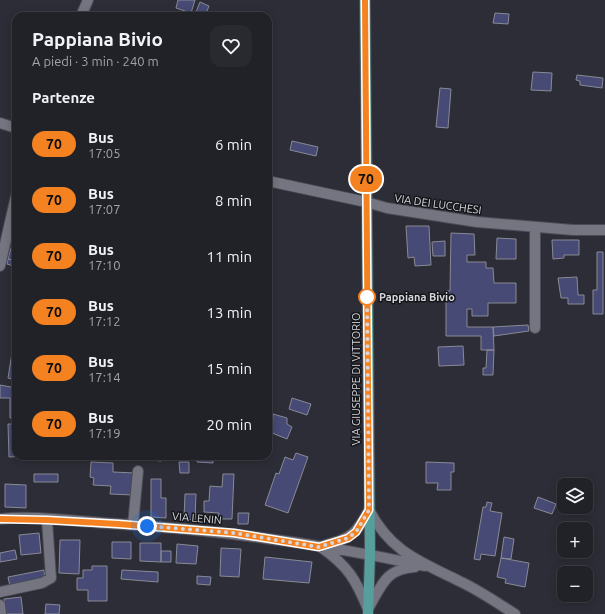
<!DOCTYPE html>
<html lang="it">
<meta charset="utf-8">
<style>
body{margin:0;font-family:Ubuntu,sans-serif;background:#292a30;color:#f1f3f6;height:100vh;display:flex;flex-direction:column;font-size:15px;white-space:nowrap}
*{box-sizing:border-box;margin:0}
p{font-size:13px;color:#a2a4a8}
.icon{flex:none;width:22px;height:22px;fill:none;stroke:currentColor;stroke-width:2;stroke-linecap:round;stroke-linejoin:round}
.map{position:relative;flex:1;overflow:hidden}
.panel{position:absolute;left:12px;top:12px;width:260px;height:448px;display:flex;flex-direction:column;background:#212228;border-radius:12px;box-shadow:0 2px 10px #0003,0 0 0 1px #3e3f45}
.panel>*{flex:none}
.badge{padding:0 8px;border-radius:13px;font-size:14px;line-height:26px}
.buttons{position:absolute;left:557px;top:478px;display:grid;gap:8px}
.buttons a{display:grid;place-items:center;width:36px;height:36px;border-radius:8px;background:#212228;box-shadow:0 2px 10px #0003,0 0 0 1px #3e3f45;font-size:20px}
.you{position:absolute;width:20px;height:20px;margin:-10px;border:3px solid #fff;border-radius:50%;background:#1a73e8;box-shadow:0 0 0 6px #1a73e833}
.map>.badge{position:absolute;translate:-50% -50%;box-shadow:0 0 0 2px #fff}
h2{padding:0 20px;font-size:15px;line-height:36px}
.round{display:grid;place-items:center;flex:none;width:42px;height:42px;border-radius:12px;background:#292a30}
.head{display:flex;align-items:center;justify-content:space-between;height:68px;padding:0 20px}
h1{font-size:19px;font-weight:600;line-height:30px}
ul{padding:0;list-style:none}
li{display:flex;align-items:center;gap:12px;height:56px;padding:0 20px}
li div{flex:1}
li b{display:block;font-size:15px}
li em{font-style:normal}
li .badge{min-width:44px;font-weight:700;text-align:center}
.map>svg:first-child{display:block}
.building{fill:#474a75;stroke:#898a95}
.lines{fill:none;stroke-linecap:round;stroke-linejoin:round}
.minor-casing{stroke:#4a4b53;stroke-width:12}
.major-casing{stroke:#4a4b53;stroke-width:12}
.minor{stroke:#747580;stroke-width:10}
.major{stroke:#569f9c;stroke-width:10}
.line-casing{stroke:#fff;stroke-width:9}
.line{stroke:#f58220;stroke-width:6}
.walk{stroke:#d6d7dd;stroke-width:4;stroke-dasharray:0 7.2}
.stop-dot{fill:#fff;stroke:#f58220;stroke-width:2}
.labels{text-anchor:middle;stroke-width:3;stroke-linejoin:round;paint-order:stroke}
.street-label{font-size:11px;fill:#d6d7dd;stroke:#15161a}
.stop-label{font-size:11px;font-weight:bold;fill:#d6d7dd;stroke:#15161a;text-anchor:start}
</style>
<div class="map">
<svg width="605" height="614" viewBox="0 0 605 614">
<rect width="100%" height="100%" fill="#2c2d36"/>
<path class="building" d="M 178,0 L 195,0 L 191,13 L 176,8 Z
M 200,2 L 209,6 L 205,16 L 196,12 Z
M 495,13 L 509,14 L 508,24 L 493,23 Z
M 533,72 L 552,73 L 551,91 L 531,90 Z
M 577,75 L 603,78 L 602,88 L 580,85 L 580,81 L 576,80 Z
M 440,88 L 451,89 L 448,128 L 436,127 Z
M 292,141 L 318,147 L 316,156 L 290,150 Z
M 406,226 L 429,226 L 431,265 L 415,266 L 414,257 L 408,258 Z
M 451,233 L 474,234 L 475,255 L 467,255 L 467,262 L 486,262 L 486,268 L 493,268 L 494,283 L 516,283 L 516,303 L 488,303 L 488,316 L 472,316 L 472,309 L 467,309 L 467,327 L 493,327 L 494,350 L 481,350 L 481,336 L 446,336 L 446,291 L 450,291 Z
M 497,238 L 516,239 L 516,259 L 496,259 Z
M 552,240 L 579,240 L 579,255 L 564,255 L 564,258 L 553,259 Z
M 13,241 L 16,242 L 16,261 L 8,259 Z
M 445,241 L 445,256 L 433,256 L 432,242 Z
M 597,252 L 603,252 L 603,314 L 593,314 L 593,290 L 597,290 Z
M 8,259 L 16,261 L 16,267 L 7,264 Z
M 577,277 L 578,295 L 584,295 L 584,304 L 568,304 L 568,298 L 561,298 L 558,278 Z
M 528,325 L 529,331 L 494,336 L 493,327 Z
M 463,346 L 464,365 L 439,366 L 438,347 Z
M 487,350 L 494,350 L 493,375 L 483,375 L 483,368 L 486,368 Z
M 12,353 L 16,353 L 16,380 L 8,378 Z
M 0,385 L 16,388 L 16,419 L 10,418 L 10,398 L 0,398 Z
M 292,398 L 311,404 L 307,415 L 289,409 Z
M 273,414 L 287,418 L 287,424 L 292,427 L 287,439 L 272,433 Z
M 8,424 L 16,424 L 16,456 L 29,456 L 9,457 Z
M 296,453 L 308,457 L 288,513 L 265,505 L 276,473 L 279,474 L 285,457 L 293,460 Z
M 152,456 L 162,456 L 161,461 L 152,460 Z
M 197,456 L 213,456 L 213,463 L 197,462 Z
M 91,462 L 113,463 L 113,472 L 135,473 L 133,495 L 110,494 L 111,486 L 93,485 L 94,478 L 90,477 Z
M 179,462 L 189,462 L 189,473 L 180,473 Z
M 426,462 L 454,463 L 454,472 L 451,472 L 451,490 L 437,490 L 438,483 L 426,483 Z
M 34,474 L 58,474 L 58,482 L 34,482 Z
M 223,474 L 234,474 L 232,519 L 218,519 L 219,513 L 204,512 L 204,501 L 209,501 L 210,486 L 222,487 Z
M 151,479 L 161,479 L 161,498 L 166,498 L 166,518 L 151,517 Z
M 5,484 L 26,485 L 26,508 L 5,507 Z
M 185,494 L 196,494 L 195,520 L 184,519 Z
M 538,497 L 556,504 L 552,514 L 534,508 Z
M 487,502 L 492,503 L 490,511 L 502,513 L 495,556 L 481,554 L 480,560 L 474,559 L 483,507 L 486,507 Z
M 238,513 L 249,513 L 248,524 L 238,524 Z
M 39,533 L 41,553 L 21,555 L 19,535 Z
M 504,537 L 514,539 L 511,559 L 501,558 Z
M 60,540 L 80,540 L 79,574 L 59,573 Z
M 112,542 L 131,542 L 131,559 L 112,558 Z
M 140,543 L 161,543 L 161,562 L 140,561 Z
M 177,544 L 198,546 L 196,564 L 176,563 Z
M 221,548 L 241,549 L 239,577 L 220,576 Z
M 15,550 L 17,559 L 0,562 L 0,553 Z
M 161,551 L 171,551 L 171,562 L 161,562 Z
M 265,557 L 312,562 L 309,583 L 263,579 Z
M 501,558 L 529,563 L 525,587 L 505,583 L 506,579 L 497,577 Z
M 92,566 L 107,566 L 107,601 L 88,601 L 88,590 L 77,590 L 77,578 L 83,578 L 83,570 L 92,570 Z
M 44,570 L 45,579 L 10,586 L 8,577 Z
M 122,570 L 158,572 L 158,582 L 121,579 Z
M 197,576 L 211,577 L 210,585 L 197,584 Z
M 21,597 L 23,614 L 6,614 L 4,599 Z
M 46,604 L 60,605 L 59,614 L 45,614 Z"/>
<g class="lines">
<g class="minor-casing">
<path id="minor" d="M 81,16 L 88,0
M 0,123 L 16,128
M 268,181 L 366,202 L 387,208 L 477,222 L 573,230 L 605,230
M 0,266 L 16,196
M 535,328 L 535,228
M 369,510 C 391,552 419,561 459,581 C 479,590 497,603 515,614
M 0,519 C 32,515 71,521 103,523 C 211,529 319,543 425,566
M 133,525 L 138,471
M 325,545 C 351,539 357,533 369,510
M 322,548 C 348,566 356,580 368,609
M 0,592 L 42,583 L 51,578 L 47,520
M 0,605 L 1,614
M 368,609 C 382,585 385,569 415,567"/>
</g>
<g class="major-casing">
<path id="major" d="M 365,0 L 370,554 L 368,614"/>
</g>
<use href="#minor" class="minor"/>
<use href="#major" class="major"/>
</g>
<g class="lines">
<g class="line-casing">
<path id="line" d="M 0,519 L 47,520 L 118,524 L 234,533 L 319,547 L 348,538 L 356,532 L 369,510 L 365,0"/>
</g>
<use href="#line" class="line"/>
<path class="walk" d="M 147,526 L 234,533 L 319,547 L 348,538 L 356,532 L 369,510 L 367,292 L 367,297"/>
</g>
<circle class="stop-dot" cx="367" cy="297" r="8"/>
<g class="labels">
<g class="street-label">
<text transform="translate(438 204) rotate(8)" y="4">VIA DEI LUCCHESI</text>
<text transform="translate(356 379) rotate(-90)" y="4">VIA GIUSEPPE DI VITTORIO</text>
<text transform="translate(197 518) rotate(5)" y="4">VIA LENIN</text>
</g>
<g class="stop-label">
<text x="379" y="301">Pappiana Bivio</text>
</g>
</g>
</svg>
<div class="buttons">
<a><svg class="icon" aria-label="layers" viewBox="0 0 24 24"><path d="M12 4l9 5-9 5-9-5zM3 14l9 5 9-5"/></svg></a>
<a>+</a>
<a>−</a>
</div>
<div class="you" style="left:147px;top:526px"></div>
<b class="badge" style="left:366px;top:179px;background:#f58220;color:#111">70</b>
<section class="panel">
<div class="head"><div><h1>Pappiana Bivio</h1><p>A piedi · 3 min · 240 m</p></div><a class="round"><svg class="icon" aria-label="heart" viewBox="0 0 24 24"><path d="M12 20l-8-8c-3-5 5-10 8-4 3-6 11-1 8 4z"/></svg></a></div>
<h2>Partenze</h2>
<ul>
<li><span class="badge" style="background:#f58220;color:#111">70</span><div><b>Bus</b><p>17:05</p></div><em>6 min</em></li>
<li><span class="badge" style="background:#f58220;color:#111">70</span><div><b>Bus</b><p>17:07</p></div><em>8 min</em></li>
<li><span class="badge" style="background:#f58220;color:#111">70</span><div><b>Bus</b><p>17:10</p></div><em>11 min</em></li>
<li><span class="badge" style="background:#f58220;color:#111">70</span><div><b>Bus</b><p>17:12</p></div><em>13 min</em></li>
<li><span class="badge" style="background:#f58220;color:#111">70</span><div><b>Bus</b><p>17:14</p></div><em>15 min</em></li>
<li><span class="badge" style="background:#f58220;color:#111">70</span><div><b>Bus</b><p>17:19</p></div><em>20 min</em></li>
</ul>
</section>
</div>
